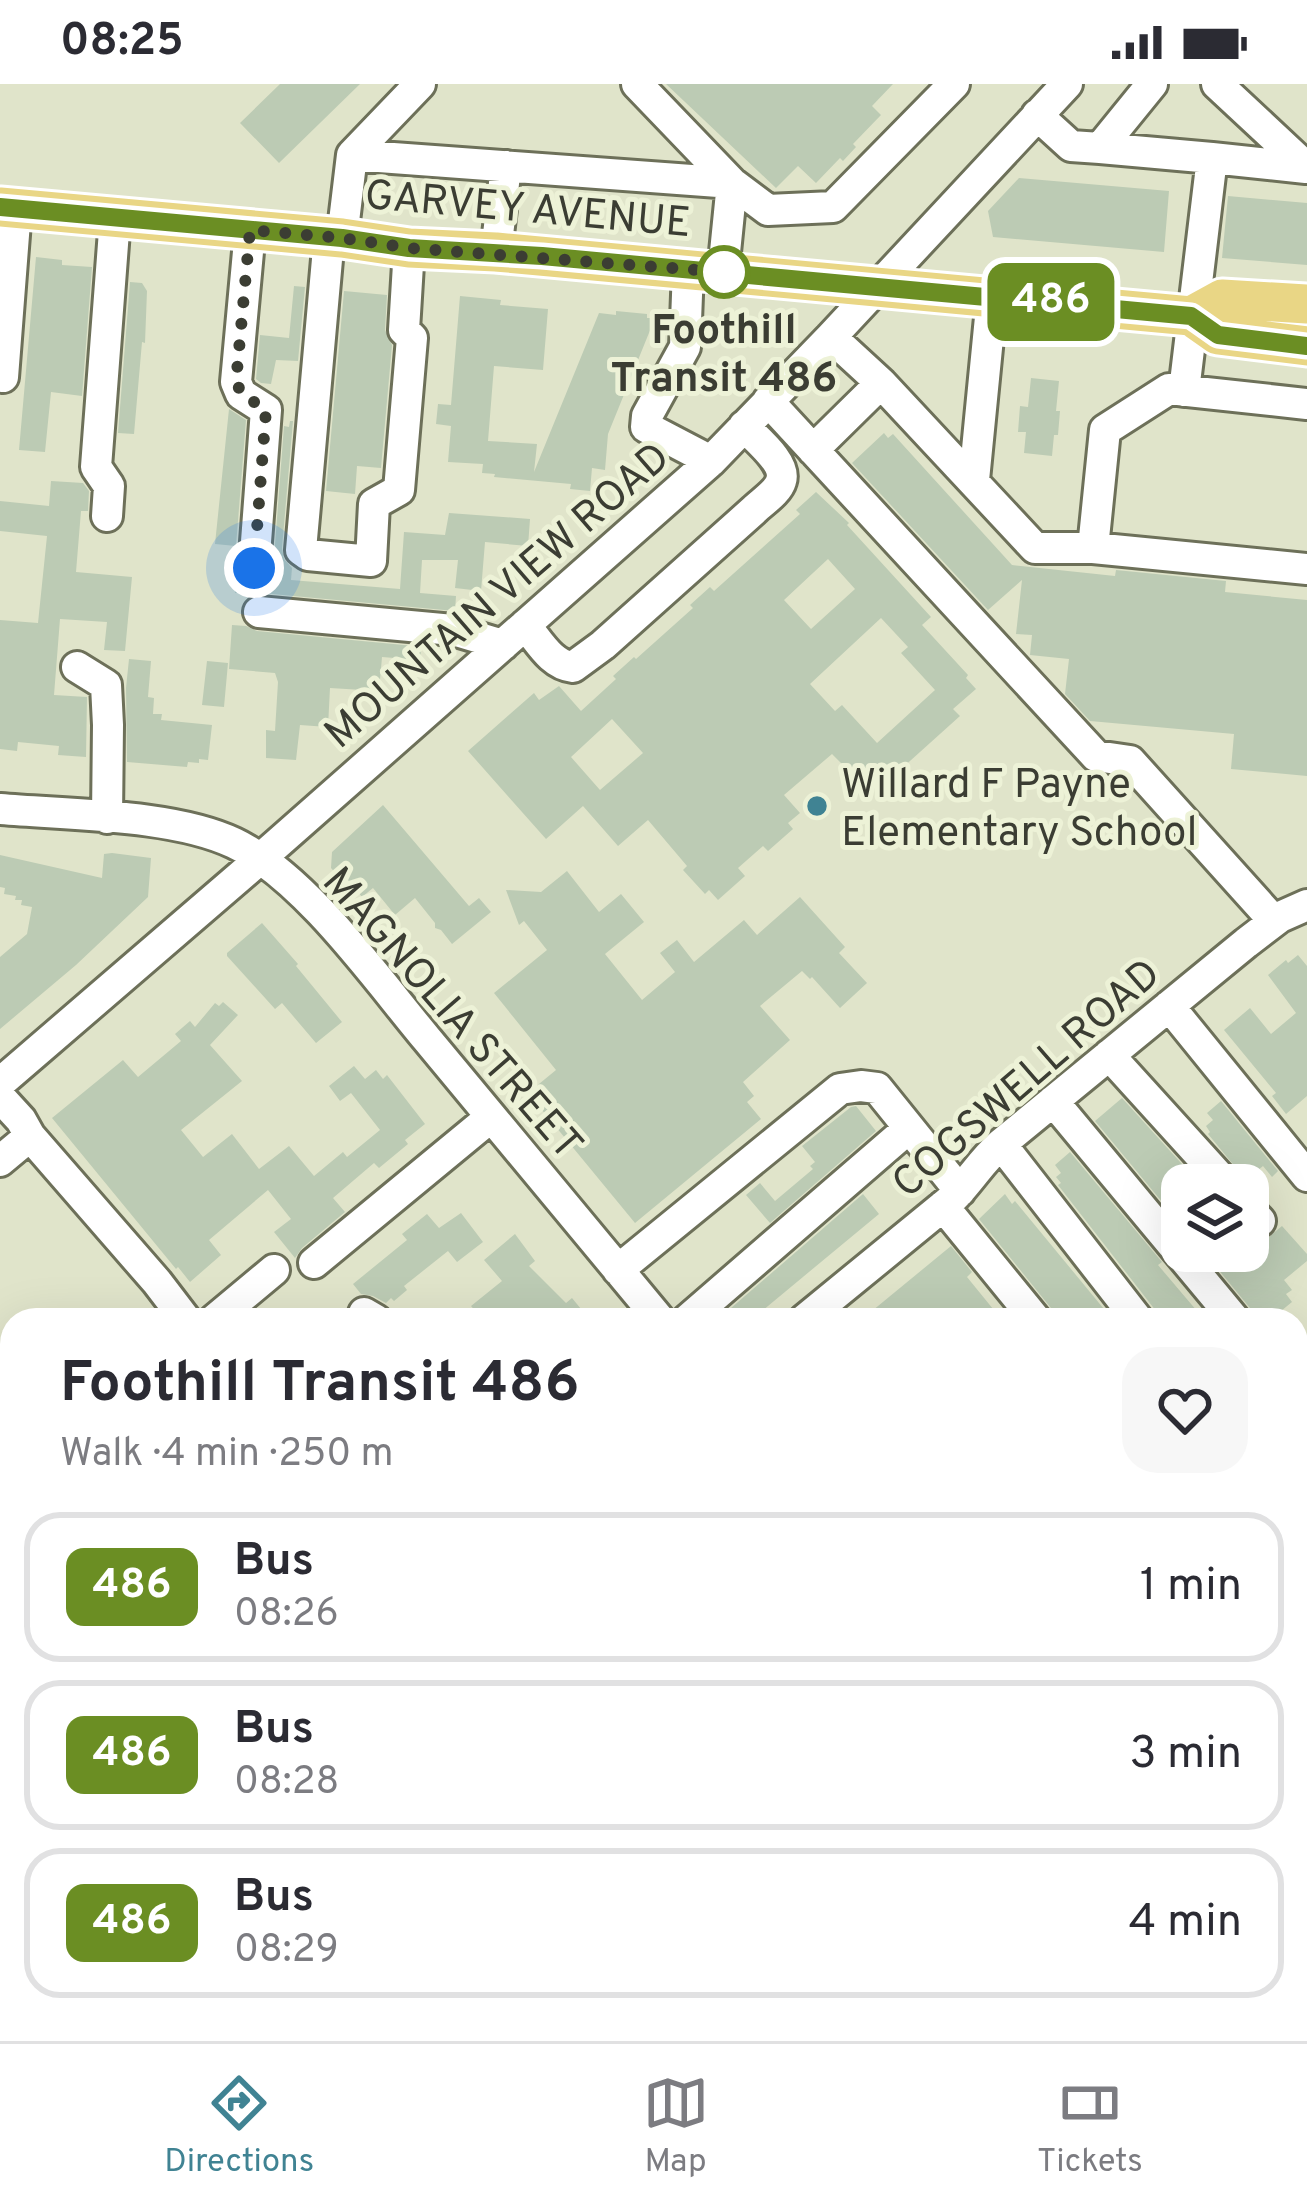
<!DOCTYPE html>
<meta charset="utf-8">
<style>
body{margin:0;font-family:Overpass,sans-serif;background:#f7f7f7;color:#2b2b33;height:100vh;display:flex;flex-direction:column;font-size:45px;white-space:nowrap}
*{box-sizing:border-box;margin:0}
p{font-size:39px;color:#7c7c81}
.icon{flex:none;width:66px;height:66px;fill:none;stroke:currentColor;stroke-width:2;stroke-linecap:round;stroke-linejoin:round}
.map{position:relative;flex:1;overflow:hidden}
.side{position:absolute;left:0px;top:1224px;width:1308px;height:735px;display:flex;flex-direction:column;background:#fff;border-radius:36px 36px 0 0;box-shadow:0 12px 48px #0002}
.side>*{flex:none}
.badge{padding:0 24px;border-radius:18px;font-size:42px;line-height:78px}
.fabs{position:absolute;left:1161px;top:1080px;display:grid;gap:24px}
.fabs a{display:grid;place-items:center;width:108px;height:108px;border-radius:24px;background:#fff;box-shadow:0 12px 48px #0002;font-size:60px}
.you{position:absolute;width:60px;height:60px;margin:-30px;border:9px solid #fff;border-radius:50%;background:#1a73e8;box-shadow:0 0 0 18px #1a73e833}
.map>.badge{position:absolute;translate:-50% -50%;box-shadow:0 0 0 6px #fff}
.round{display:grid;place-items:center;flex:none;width:126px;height:126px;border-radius:36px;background:#f7f7f7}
.head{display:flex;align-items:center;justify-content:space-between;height:204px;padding:0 60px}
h1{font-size:57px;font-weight:700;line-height:90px}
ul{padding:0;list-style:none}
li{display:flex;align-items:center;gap:36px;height:150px;margin:0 24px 18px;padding:0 36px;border:6px solid #e1e1e2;border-radius:36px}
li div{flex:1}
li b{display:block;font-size:45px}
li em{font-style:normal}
li .badge{min-width:132px;font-weight:700;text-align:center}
.status{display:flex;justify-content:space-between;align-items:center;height:84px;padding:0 60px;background:#fff;direction:ltr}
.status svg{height:33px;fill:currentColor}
.menu{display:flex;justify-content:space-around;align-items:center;height:168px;border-top:3px solid #e1e1e2;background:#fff;font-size:33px;color:#7c7c81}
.menu a{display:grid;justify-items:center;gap:6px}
.menu .active{color:#408393}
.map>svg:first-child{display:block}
.building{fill:#bccbb4;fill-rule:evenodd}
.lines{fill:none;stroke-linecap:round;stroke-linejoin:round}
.minor-casing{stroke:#6d7059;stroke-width:36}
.major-casing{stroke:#fff;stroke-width:45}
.minor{stroke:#fff;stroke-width:30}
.major{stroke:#e9d685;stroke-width:39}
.line-casing{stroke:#fff;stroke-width:27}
.line{stroke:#6b8e23;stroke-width:18}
.walk{stroke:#3b3d33;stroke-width:12;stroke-dasharray:0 21.6}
.stop-dot{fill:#fff;stroke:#6b8e23;stroke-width:6}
.poi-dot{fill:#408393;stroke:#edf2d7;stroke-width:4.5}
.labels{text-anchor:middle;stroke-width:10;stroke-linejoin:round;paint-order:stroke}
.street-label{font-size:42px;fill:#3b3d33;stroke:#edf2d7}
.stop-label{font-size:42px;font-weight:bold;fill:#3b3d33;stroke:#edf2d7}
.poi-label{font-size:42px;fill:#3b3d33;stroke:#edf2d7;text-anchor:start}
</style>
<div class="status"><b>08:25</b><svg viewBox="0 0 49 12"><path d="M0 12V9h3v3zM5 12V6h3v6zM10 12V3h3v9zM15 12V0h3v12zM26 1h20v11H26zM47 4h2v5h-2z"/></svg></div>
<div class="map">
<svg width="1307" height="1957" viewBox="0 0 1307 1957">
<rect width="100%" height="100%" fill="#e0e4ca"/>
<path class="building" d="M 280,0 L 360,0 L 279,79 L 240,39 Z
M 666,0 L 893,0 L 872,22 L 881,31 L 853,60 L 856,63 L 843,77 L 840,74 L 816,99 L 798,82 L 776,104 Z
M 1019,94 L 1169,107 L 1164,168 L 993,153 L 988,127 Z
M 1228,112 L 1307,119 L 1307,181 L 1222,174 Z
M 36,173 L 62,176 L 62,181 L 92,183 L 82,312 L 51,308 L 45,368 L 19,366 Z
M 130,198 L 142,199 L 147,207 L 145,259 L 142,258 L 134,350 L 118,349 Z
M 294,202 L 305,203 L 298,277 L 276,276 L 271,300 L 261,299 L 256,295 L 260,251 L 289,254 Z
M 344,207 L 387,211 L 385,246 L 392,261 L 381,384 L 357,382 L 355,410 L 326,407 Z
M 460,212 L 501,216 L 500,221 L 548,225 L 543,286 L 494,282 L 488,357 L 537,360 L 534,388 L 599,229 L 616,231 L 616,227 L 647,230 L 647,234 L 651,234 L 650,238 L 653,239 L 608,350 L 605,386 L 592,384 L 590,407 L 570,405 L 571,400 L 494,393 L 495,390 L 482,389 L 483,380 L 448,378 L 451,342 L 436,340 L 438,320 L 451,321 Z
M 1031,294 L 1059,297 L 1056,327 L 1060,327 L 1058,351 L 1054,351 L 1052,372 L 1024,369 L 1026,348 L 1018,348 L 1020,322 L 1028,323 Z
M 229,325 L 246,336 L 236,462 L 215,460 Z
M 290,337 L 293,337 L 282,464 L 284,475 L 292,484 L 291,496 L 400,505 L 404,448 L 445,451 L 449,429 L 530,435 L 528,462 L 485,458 L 481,507 L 455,504 L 458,476 L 422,476 L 420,509 L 456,512 L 455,527 L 261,509 L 235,509 L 237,493 L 244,501 L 254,503 L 263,501 L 273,487 L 284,342 L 289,343 Z
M 884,349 L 888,354 L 893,350 L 1012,481 L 1115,492 L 1116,486 L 1226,497 L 1225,508 L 1307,516 L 1307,692 L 1231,685 L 1234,650 L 1090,637 L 1065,610 L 1069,575 L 1030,571 L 1032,551 L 1016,550 L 1022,496 L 988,526 L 852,379 Z
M 51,397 L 83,399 L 89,407 L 88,427 L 81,427 L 76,488 L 132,493 L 125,567 L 104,566 L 107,538 L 60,535 L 54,611 L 87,613 L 86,673 L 58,671 L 59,662 L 18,658 L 17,667 L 0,665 L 0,536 L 38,539 L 47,452 L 0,447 L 0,417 L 49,422 Z
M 816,408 L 849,439 L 847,441 L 931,533 L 922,541 L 968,591 L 966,594 L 976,605 L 953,625 L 960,632 L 900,686 L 894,680 L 871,700 L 861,689 L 858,692 L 848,680 L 845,683 L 832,670 L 784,711 L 800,729 L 788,739 L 793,745 L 768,767 L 763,762 L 738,784 L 745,792 L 718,816 L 709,806 L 705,810 L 683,786 L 687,782 L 648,736 L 618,762 L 583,722 L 546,755 L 468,667 L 534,609 L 539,616 L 559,602 L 581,627 L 616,595 L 613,592 L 634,573 L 636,575 L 693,524 L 690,521 L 710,503 L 714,507 L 800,430 L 796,426 ZM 828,475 L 855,505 L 811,545 L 784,516 ZM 881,534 L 908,563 L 901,569 L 935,606 L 877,659 L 842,621 L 835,627 L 810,600 ZM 612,635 L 643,669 L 600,706 L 571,673 Z
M 232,541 L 246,542 L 257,547 L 425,563 L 425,565 L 421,565 L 420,576 L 382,573 L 379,607 L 330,604 L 328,643 L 300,641 L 296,676 L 266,674 L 266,646 L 275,647 L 278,598 L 275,589 L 229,585 Z
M 129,575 L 151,577 L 148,613 L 154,614 L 153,630 L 162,630 L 161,636 L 212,641 L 208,676 L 199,675 L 199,679 L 188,678 L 187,683 L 127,678 L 126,604 Z
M 207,577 L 228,579 L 224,623 L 202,621 Z
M 383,721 L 469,822 L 479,814 L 491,828 L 452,860 L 441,846 L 435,844 L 435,839 L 415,814 L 395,831 L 373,804 L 362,813 L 344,791 L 340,794 L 331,784 L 332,768 Z
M 112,769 L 151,774 L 148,813 L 76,881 L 0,945 L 0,873 L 27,850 L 32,823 L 21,821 L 22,816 L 15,816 L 16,812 L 4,810 L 5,804 L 0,803 L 0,771 L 102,794 L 104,770 Z
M 567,787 L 599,828 L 621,810 L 644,838 L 605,870 L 642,916 L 675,888 L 660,869 L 677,856 L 694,878 L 744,836 L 757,851 L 800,813 L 845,863 L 839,869 L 867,899 L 840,924 L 812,893 L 810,895 L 802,887 L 760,922 L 790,956 L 743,998 L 754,1012 L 747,1018 L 761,1035 L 635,1139 L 528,1009 L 556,986 L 494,909 L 547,866 L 524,837 L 519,841 L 506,806 L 541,808 Z
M 262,839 L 298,880 L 296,882 L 342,938 L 316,959 L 282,919 L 275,925 L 227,872 L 227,869 Z
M 1298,871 L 1307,882 L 1307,1012 L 1286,1030 L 1272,1012 L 1276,1009 L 1224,946 L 1250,924 L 1271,950 L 1296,929 L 1268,891 L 1286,876 L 1288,879 Z
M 223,918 L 238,931 L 210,961 L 242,997 L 181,1046 L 203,1073 L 232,1050 L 259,1085 L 289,1062 L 314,1092 L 343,1068 L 347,1073 L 380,1046 L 351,1009 L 340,1017 L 329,1002 L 354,982 L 365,995 L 376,986 L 383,995 L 387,991 L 425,1040 L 405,1056 L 408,1060 L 379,1084 L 374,1079 L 333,1114 L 345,1128 L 302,1164 L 295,1174 L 274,1148 L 291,1135 L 268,1106 L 209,1156 L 221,1171 L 190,1198 L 178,1183 L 176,1185 L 52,1034 L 123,976 L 138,993 L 181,957 L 175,950 L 190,937 L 195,943 L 215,919 L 219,922 Z
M 1122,1014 L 1201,1101 L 1182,1101 L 1182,1142 L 1095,1037 Z
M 1221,1017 L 1278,1087 L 1272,1093 L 1263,1082 L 1246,1096 L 1208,1050 L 1210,1048 L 1206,1042 L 1213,1036 L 1207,1029 Z
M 856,1022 L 876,1047 L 770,1139 L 746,1111 L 760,1099 L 775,1117 L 813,1085 L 810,1082 L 815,1078 L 802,1062 L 851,1023 Z
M 1070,1068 L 1162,1178 L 1158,1181 L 1197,1227 L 1187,1236 L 1163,1236 L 1058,1101 L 1061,1099 L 1056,1093 L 1061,1089 L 1055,1081 Z
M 863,1110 L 879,1130 L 751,1236 L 727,1236 L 723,1231 Z
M 1005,1110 L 1012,1120 L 1015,1117 L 1113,1236 L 1055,1236 L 1051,1224 L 979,1135 Z
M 461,1129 L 483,1158 L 457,1178 L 448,1167 L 404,1202 L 407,1206 L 394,1217 L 391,1214 L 386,1219 L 373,1212 L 361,1210 L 353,1200 L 407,1156 L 402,1150 L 427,1130 L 439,1144 Z
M 1282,1142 L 1307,1170 L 1307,1177 L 1284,1196 L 1292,1206 L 1286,1210 L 1292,1218 L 1270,1236 L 1254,1236 L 1250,1224 L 1203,1167 L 1251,1168 Z
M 515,1150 L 535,1177 L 529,1182 L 566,1219 L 572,1214 L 590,1236 L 483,1236 L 471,1222 L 502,1197 L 484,1176 Z
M 951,1162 L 972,1188 L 967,1193 L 1002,1236 L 861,1236 Z"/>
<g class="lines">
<g class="minor-casing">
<path id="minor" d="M 637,0 L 732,99 L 768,126 L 833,123 L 954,0
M 1217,0 L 1307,84
M 1037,31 L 1071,62 L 1100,64 L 1152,0
M 1100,64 L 1212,74 L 1184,307
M 352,71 L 732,99 L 723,188
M 1212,74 L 1306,84
M 250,146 L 236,298 L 241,310 L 266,326 L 254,484
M 329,153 L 301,466 L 308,471 L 371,477 L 374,420 L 399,406 L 412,254 L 404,246 L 409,164
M 342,154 L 352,71 L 420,0
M 496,168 L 506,82
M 688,185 L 685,263 L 647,332 L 646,343 L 711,377
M 831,253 L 881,299 L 1035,464 L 1093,464
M 3,293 L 16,125
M 768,317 L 1096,672 L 1130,677 L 1274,837
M 1307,320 L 1169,305 L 1105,346 L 1093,464 L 1307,485
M 813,366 L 881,299
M 974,396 L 992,213
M 107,432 L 109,402 L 96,383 L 115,134
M 259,528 L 453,546 L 503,561
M 525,541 C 539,557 551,581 573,583 L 603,561 L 754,426 C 762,418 778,408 781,397 C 787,379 756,355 744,342
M 77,583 L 106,601 L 108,641 L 107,734
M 0,725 C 69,731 173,730 234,759 C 305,793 376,894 426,954 C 504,1048 582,1142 660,1236
M 1169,922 L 1307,1092
M 1109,971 L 1227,1101
M 0,999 L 260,775 L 711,377 L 831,253 L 1067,0
M 0,1013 L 21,1036 L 30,1052 L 0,1077
M 1053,1017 L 1235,1236
M 30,1052 L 157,1198 L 186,1236
M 1001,1060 L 1138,1236
M 943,1122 L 1036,1236
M 1248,1124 L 1260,1137
M 314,1179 L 491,1033
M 618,1186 L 840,1005 L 861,1002 L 877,1004 L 960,1107
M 364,1229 L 376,1236
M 214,1236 L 274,1186
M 687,1236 L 909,1044
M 804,1236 L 953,1114 C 971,1096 982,1076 1001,1060 L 1246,859 L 1280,833 L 1307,821
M 0,1305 L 12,1318
M 1306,1328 L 1307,1329
M 0,1561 L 12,1577
M 1296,1671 L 1307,1662
M 0,1762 L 12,1776
M 1296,1846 L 1307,1838
M 0,1880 L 12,1870
M 95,1947 L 102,1957
M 180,1947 L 188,1957
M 372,1947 L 381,1957
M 1241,1947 L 1249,1957
M 633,1957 L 645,1947"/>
</g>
<g class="major-casing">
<path id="major" d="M 0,123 L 342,154 L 409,164 L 496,168 L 1191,232 L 1218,251 L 1307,262
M 1191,232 L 1222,215 L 1307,220"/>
</g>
<use href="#minor" class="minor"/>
<use href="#major" class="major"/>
</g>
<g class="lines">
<g class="line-casing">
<path id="line" d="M 0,123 L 342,154 L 409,164 L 542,172 L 1191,232 L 1218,251 L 1307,262"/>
</g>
<use href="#line" class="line"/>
<path class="walk" d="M 254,484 L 266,326 L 242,310 L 236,298 L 250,146 L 342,154 L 409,164 L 724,188"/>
</g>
<circle class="stop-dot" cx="724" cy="188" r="24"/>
<circle class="poi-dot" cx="817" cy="722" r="12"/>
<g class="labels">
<g class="street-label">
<text transform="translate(528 123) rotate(5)" y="15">GARVEY AVENUE</text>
<text transform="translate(496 510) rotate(-41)" y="15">MOUNTAIN VIEW ROAD</text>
<text transform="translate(454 928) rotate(49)" y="15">MAGNOLIA STREET</text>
<text transform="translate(1025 993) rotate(-41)" y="15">COGSWELL ROAD</text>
</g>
<g class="stop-label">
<text x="724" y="259">Foothill<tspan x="724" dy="48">Transit 486</tspan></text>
</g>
<g class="poi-label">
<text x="841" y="713">Willard F Payne<tspan x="841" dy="48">Elementary School</tspan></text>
</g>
</g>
</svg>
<div class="fabs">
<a><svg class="icon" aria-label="layers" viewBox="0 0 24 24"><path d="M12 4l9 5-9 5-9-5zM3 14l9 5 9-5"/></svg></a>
</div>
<div class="you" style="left:254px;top:484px"></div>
<b class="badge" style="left:1051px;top:218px;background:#6b8e23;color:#fff">486</b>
<section class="side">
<div class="head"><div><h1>Foothill Transit 486</h1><p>Walk · 4 min · 250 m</p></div><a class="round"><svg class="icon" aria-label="heart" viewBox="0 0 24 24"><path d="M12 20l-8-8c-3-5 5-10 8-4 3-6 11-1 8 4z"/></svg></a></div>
<ul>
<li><span class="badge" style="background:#6b8e23;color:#fff">486</span><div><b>Bus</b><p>08:26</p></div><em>1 min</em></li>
<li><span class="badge" style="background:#6b8e23;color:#fff">486</span><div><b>Bus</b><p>08:28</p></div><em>3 min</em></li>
<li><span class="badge" style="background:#6b8e23;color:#fff">486</span><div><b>Bus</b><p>08:29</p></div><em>4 min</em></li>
</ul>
</section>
</div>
<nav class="menu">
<a class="active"><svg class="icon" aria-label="directions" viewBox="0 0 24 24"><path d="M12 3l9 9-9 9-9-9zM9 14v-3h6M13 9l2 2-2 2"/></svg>Directions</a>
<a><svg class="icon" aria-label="map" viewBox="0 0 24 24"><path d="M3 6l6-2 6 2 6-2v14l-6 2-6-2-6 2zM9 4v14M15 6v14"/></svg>Map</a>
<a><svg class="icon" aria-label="tickets" viewBox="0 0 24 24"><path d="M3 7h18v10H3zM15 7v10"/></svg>Tickets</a>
</nav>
